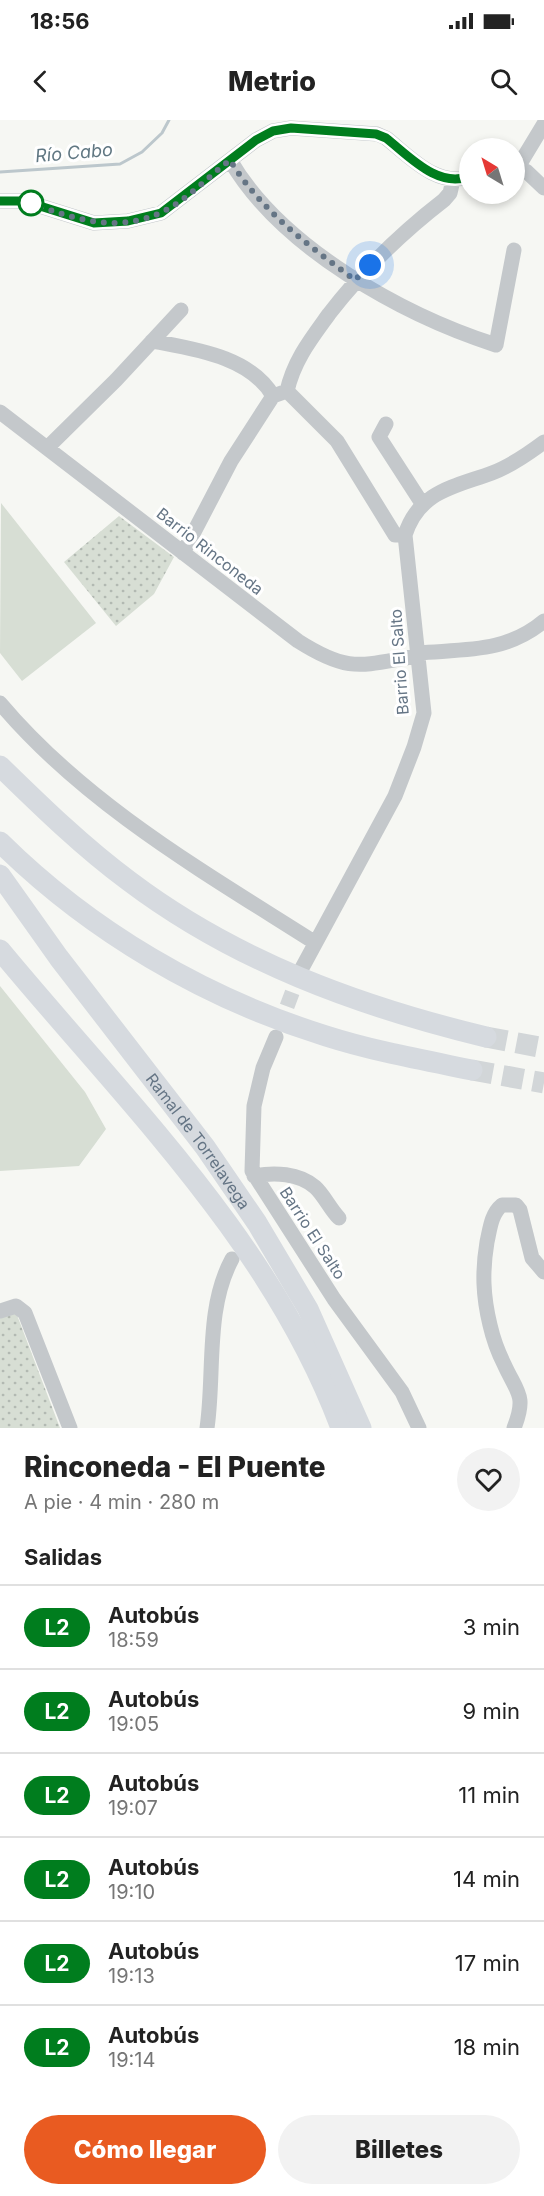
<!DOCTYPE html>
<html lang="es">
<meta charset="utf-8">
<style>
body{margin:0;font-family:Inter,sans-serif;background:#f2f2f2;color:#222;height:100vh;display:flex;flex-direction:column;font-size:22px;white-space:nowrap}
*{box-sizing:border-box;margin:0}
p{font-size:20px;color:#767676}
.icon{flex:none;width:33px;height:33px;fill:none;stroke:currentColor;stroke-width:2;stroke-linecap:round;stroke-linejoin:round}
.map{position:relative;height:1308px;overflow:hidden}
.sheet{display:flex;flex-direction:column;background:#fff;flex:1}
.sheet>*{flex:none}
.badge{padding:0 12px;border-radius:20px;font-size:21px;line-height:39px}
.needle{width:39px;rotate:322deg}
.tools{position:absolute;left:459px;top:18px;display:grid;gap:12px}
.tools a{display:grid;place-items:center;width:66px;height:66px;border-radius:50%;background:#fff;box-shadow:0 3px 9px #0003;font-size:30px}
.you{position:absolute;width:30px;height:30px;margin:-15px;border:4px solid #fff;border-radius:50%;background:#1a73e8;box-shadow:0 0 0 9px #1a73e833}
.map>.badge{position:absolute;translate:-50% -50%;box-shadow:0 0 0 3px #fff}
h2{padding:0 24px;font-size:22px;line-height:54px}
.round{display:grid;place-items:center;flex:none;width:63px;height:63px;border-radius:32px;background:#f2f2f2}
.headline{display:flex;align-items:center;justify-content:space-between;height:102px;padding:0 24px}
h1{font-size:28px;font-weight:800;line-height:45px}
.button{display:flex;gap:12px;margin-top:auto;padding:12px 24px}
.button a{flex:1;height:69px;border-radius:36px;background:#e95b21;color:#fff;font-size:24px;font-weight:800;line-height:69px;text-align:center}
.button a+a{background:#f2f2f2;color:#222}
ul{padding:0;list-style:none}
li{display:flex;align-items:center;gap:18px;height:84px;padding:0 24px;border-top:2px solid #e0e0e0}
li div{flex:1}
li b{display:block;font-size:22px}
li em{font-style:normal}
li .badge{min-width:66px;font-weight:700;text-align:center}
.status{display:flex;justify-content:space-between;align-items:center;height:42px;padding:0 30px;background:#fff;direction:ltr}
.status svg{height:16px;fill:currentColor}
header{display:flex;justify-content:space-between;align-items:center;height:78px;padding:0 24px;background:#fff;font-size:27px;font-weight:800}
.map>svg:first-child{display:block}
.grass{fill:#d7ded4}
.park{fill:url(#park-dots)}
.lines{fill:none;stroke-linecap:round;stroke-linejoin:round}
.stream{stroke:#bcc7cc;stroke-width:3}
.minor-tunnel{stroke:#d2d6d8;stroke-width:15;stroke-dasharray:15 8;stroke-linecap:butt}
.highway-tunnel{stroke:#d2d6d8;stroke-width:21;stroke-dasharray:21 10;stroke-linecap:butt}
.minor{stroke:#c4c8cb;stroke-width:15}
.highway{stroke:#d6dadf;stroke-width:21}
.line-casing{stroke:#fff;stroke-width:14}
.line{stroke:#007d1e;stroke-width:9}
.walk{stroke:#657585;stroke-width:6;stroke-dasharray:0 10.8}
.stop-dot{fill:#fff;stroke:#007d1e;stroke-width:3}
.labels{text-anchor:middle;stroke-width:6;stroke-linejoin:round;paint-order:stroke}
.street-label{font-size:16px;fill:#657585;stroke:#fff}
.water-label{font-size:18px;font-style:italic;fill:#607782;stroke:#fff}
</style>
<div class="status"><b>18:56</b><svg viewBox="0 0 49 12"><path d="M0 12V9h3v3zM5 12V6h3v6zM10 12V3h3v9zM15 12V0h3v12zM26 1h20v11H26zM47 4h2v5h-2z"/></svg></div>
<header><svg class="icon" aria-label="back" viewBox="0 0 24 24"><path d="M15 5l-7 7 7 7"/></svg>Metrio<svg class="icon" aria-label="search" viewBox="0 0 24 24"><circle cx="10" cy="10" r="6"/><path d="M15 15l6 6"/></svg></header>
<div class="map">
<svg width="544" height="1308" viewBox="0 0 544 1308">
<defs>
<pattern id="park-dots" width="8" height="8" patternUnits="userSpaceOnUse" patternTransform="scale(1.5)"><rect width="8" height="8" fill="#d7ded4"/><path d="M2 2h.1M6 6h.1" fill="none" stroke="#b2b9b2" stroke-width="1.8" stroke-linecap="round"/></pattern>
</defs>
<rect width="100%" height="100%" fill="#f6f7f3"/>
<path class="grass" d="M 1,383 L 96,503 L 22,561 L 0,533 Z
M 0,866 L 85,972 L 106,1009 L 79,1046 L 0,1051 Z"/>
<path class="park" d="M 119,396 L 174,437 L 154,474 L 116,506 L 64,442 Z
M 11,1192 L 17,1195 L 60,1308 L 0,1308 L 0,1197 Z"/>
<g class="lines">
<path class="stream" d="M 0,52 L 120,44 L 142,32 L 162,13 L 169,0"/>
<path class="minor-tunnel" d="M 279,908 L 301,849"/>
<path class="highway-tunnel" d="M 486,917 L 544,928
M 472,950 L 544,963"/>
<path class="minor" d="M 230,40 C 281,128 403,195 496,225 L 514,130
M 514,47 L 526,51 L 544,68
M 518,47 L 544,4
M 0,81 L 24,81 L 94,103 L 128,101 L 161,93 L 256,20 L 273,11 L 291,8 L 377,14 L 386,18 C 409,36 438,69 470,56
M 152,221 C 193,229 250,236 273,276
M 287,271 C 294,240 311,219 329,194 C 363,150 400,114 444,80 L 450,73 L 453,60
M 287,271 L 337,321 L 395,415 L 405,415
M 0,292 L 298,521 C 350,554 361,545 418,536
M 386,304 L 379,317 L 423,385
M 47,328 L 116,260 L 181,190
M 183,433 L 231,341 L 273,276 L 287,271
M 418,533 C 465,529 506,533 544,501
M 0,583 C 85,684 204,752 314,822
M 302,848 L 395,676 L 414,627 L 424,593 L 405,415 C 419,371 454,367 492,353 C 511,346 528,334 544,322
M 276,917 L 263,948 L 254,986 L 252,1051 L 334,1179 L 402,1272 L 419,1308
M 254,1056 C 274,1052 299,1053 315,1067 C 324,1075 330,1089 339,1098
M 0,1191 L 16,1186 L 25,1193 L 70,1308
M 207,1308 C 215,1253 205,1189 232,1139
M 514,1308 C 527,1275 517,1273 504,1244 C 498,1232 493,1218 490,1205 C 483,1176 482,1152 487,1122 C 490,1109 491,1094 502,1085 L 516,1085 L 520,1090 L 532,1138 L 544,1152"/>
<g class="highway">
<path d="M 0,646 C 41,686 83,727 129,761 C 235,841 358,886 486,917"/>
<path d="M 0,722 C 90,811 204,878 326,916 C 373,931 423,940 472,950"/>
<path id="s1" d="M 0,755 L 59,838 L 205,1027 L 257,1103 L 308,1189 L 361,1308"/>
<path d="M 0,830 C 124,980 272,1122 341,1308"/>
</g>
</g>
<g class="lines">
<g class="line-casing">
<path id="line" d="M 0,81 L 24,81 L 94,103 L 128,101 L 161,93 L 256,20 L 273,11 L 291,8 L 376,14 L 386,18 C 409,36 438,69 470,56"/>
</g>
<use href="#line" class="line"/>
<path class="walk" d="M 31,83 C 73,99 116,113 160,93 C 185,82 208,57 230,40 C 260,90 309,126 355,160 L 370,145"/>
</g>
<circle class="stop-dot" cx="31" cy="83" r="12"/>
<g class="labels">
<g class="street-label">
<text transform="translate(210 431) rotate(38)" y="6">Barrio Rinconeda</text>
<text transform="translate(399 542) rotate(-94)" y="6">Barrio El Salto</text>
<text dy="6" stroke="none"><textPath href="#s1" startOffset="332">Ramal de Torrelavega</textPath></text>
<text transform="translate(313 1113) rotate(57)" y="6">Barrio El Salto</text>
</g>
<g class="water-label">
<text transform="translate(74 33) rotate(-5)" y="6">Río Cabo</text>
</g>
</g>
</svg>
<div class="tools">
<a><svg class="needle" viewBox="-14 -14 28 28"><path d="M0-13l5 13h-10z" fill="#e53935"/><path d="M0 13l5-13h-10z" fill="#767676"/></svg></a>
</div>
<div class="you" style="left:370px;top:145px"></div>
</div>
<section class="sheet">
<div class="headline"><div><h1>Rinconeda - El Puente</h1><p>A pie · 4 min · 280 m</p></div><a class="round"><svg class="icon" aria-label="heart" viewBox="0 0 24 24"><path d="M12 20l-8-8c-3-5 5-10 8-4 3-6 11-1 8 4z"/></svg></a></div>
<h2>Salidas</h2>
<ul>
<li><span class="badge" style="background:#007d1e;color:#fff">L2</span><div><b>Autobús</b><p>18:59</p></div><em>3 min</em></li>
<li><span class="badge" style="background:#007d1e;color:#fff">L2</span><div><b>Autobús</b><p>19:05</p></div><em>9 min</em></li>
<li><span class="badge" style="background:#007d1e;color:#fff">L2</span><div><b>Autobús</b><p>19:07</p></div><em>11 min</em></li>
<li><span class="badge" style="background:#007d1e;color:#fff">L2</span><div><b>Autobús</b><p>19:10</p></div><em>14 min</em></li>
<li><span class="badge" style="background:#007d1e;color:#fff">L2</span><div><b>Autobús</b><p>19:13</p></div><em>17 min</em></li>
<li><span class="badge" style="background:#007d1e;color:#fff">L2</span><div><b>Autobús</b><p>19:14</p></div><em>18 min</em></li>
</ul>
<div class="button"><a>Cómo llegar</a><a>Billetes</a></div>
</section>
